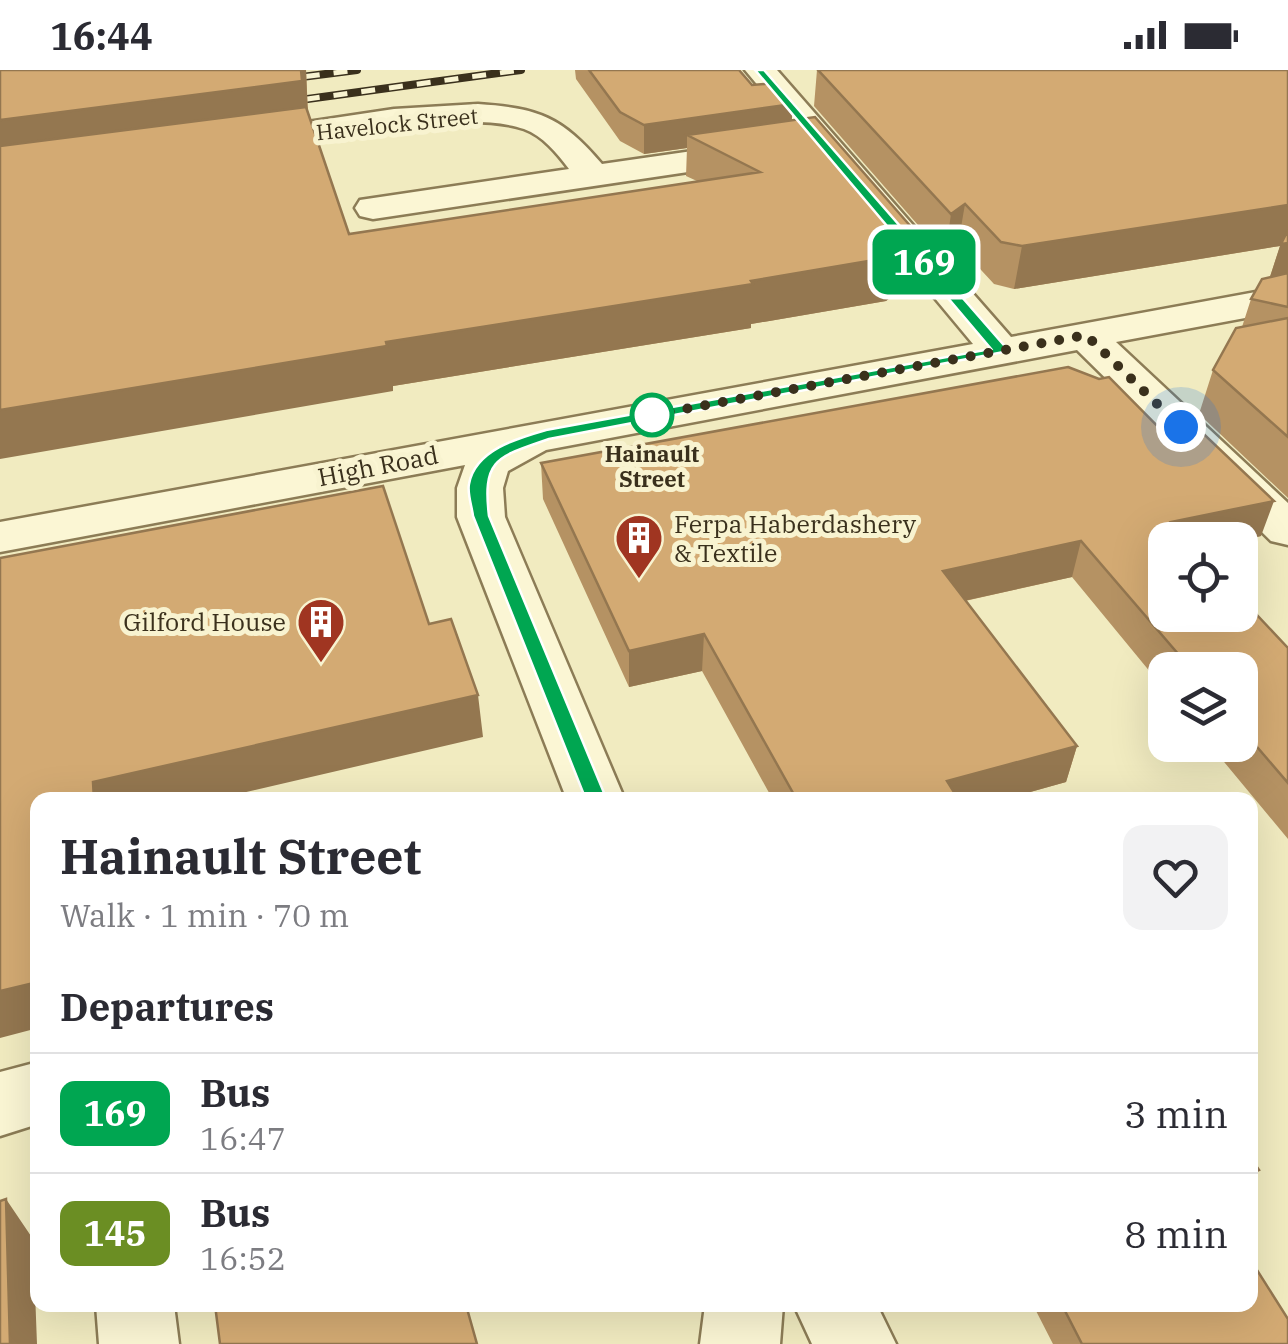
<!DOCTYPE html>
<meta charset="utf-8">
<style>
body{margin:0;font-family:"IBM Plex Serif",serif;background:#f2f2f3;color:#2b2b33;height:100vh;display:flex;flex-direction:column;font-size:38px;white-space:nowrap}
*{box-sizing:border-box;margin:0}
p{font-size:32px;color:#7c7c81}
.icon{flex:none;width:55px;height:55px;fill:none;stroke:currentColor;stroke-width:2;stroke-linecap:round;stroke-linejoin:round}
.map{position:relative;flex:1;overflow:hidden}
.side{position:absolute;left:30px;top:722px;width:1228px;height:520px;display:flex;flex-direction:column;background:#fff;border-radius:20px;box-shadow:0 10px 40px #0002}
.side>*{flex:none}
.badge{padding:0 20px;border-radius:15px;font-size:35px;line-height:65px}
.fabs{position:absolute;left:1148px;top:452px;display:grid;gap:20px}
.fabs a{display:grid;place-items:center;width:110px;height:110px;border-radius:20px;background:#fff;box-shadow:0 10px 40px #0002;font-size:50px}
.you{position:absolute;width:50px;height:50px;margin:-25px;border:8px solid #fff;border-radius:50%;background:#1a73e8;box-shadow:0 0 0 15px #1a73e833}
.map>.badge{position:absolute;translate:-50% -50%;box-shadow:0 0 0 5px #fff}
h2{padding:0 30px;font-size:38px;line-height:90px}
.round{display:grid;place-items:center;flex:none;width:105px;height:105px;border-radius:20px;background:#f2f2f3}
.head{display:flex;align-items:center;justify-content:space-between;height:170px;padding:0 30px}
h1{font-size:48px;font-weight:700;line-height:75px}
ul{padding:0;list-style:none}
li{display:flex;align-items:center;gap:30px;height:120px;padding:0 30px;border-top:2px solid #e1e1e2}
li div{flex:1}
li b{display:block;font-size:38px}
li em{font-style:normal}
li .badge{min-width:110px;font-weight:700;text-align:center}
.status{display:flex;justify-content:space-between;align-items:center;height:70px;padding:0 50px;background:#fff;direction:ltr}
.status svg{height:28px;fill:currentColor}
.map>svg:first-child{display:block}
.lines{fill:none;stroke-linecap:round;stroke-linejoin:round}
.minor-casing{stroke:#8c7c56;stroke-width:5}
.minor{fill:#fbf6d4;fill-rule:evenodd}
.rail-casing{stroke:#3a301c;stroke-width:8}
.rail{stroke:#f8f3d0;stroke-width:5;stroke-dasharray:14;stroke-linecap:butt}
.wall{fill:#b59263}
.shaded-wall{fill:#947750}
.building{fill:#d3aa73;stroke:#947750;stroke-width:2.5}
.line{fill:#00a651;stroke:#fff;stroke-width:2.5}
.walk{stroke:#3a301c;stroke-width:10;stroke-dasharray:0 18}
.stop-dot{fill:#fff;stroke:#00a651;stroke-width:5}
.labels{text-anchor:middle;stroke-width:10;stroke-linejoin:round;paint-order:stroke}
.far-street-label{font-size:22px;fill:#3a301c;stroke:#f8f3d0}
.far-stop-label{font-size:22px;font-weight:bold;fill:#3a301c;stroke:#f8f3d0}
.street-label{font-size:25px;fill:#3a301c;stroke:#f8f3d0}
.poi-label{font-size:25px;fill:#3a301c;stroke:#f8f3d0;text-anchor:start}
</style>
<div class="status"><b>16:44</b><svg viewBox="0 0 49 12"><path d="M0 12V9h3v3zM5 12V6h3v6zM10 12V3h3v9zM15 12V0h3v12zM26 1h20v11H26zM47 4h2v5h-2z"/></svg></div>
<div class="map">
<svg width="1288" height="1274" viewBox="0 0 1288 1274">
<rect width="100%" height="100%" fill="#f1ebc0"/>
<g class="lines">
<g class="minor-casing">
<path id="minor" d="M 745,0 L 777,0 L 1011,267 L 1288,216 L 1288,240 L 1116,272 L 1288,433 L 1288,475 L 1271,471 L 1077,280 L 546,380 L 508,401 L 503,418 L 505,447 L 625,730 L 567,730 L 457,447 L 457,418 L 465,395 L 0,482 L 0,452 L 973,274 Z
M 478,34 C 539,38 562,47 602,94 L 762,71 L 774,74 L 779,81 L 774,88 L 762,91 L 373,149 L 360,146 L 355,138 L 360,130 L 569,99 C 557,83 543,66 524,59 C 461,37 309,72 241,82 L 229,79 L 224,72 L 229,65 L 241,62 L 394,39 Z
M 38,992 L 38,1054 L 0,1066 L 0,1002 Z
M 96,1235 L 174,1235 L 179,1274 L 99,1274 Z
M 705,1235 L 783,1235 L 780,1274 L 700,1274 Z
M 794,1235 L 877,1235 L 896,1274 L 812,1274 Z"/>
</g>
<use href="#minor" class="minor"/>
<g class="rail-casing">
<path id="rail" d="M 278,10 L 357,0
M 278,33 L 521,0"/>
</g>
<use href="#rail" class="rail"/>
</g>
<path class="wall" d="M 0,0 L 306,0 L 308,42 L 349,164 L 697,111 L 686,106 L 687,78 L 644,84 L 620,71 L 576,9 L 575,0 L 739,0 L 752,15 L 792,50 L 914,209 L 886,231 L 751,254 L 751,258 L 393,316 L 393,321 Z
M 817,0 L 1288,0 L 1288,428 L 1199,344 L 1213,300 L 1242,257 L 1251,229 L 1270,207 L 1280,176 L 1014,219 L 994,214 L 958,175 L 945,186 L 814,36 Z
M 541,393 L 1261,466 L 1240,471 L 1165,470 L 1288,578 L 1288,769 L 1210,675 L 1240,675 L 1240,600 L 1165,600 L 1165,620 L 1072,507 L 965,531 L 1077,676 L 1066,712 L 1002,730 L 773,730 L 702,601 L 629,617 L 543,429 Z
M 1033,1235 L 1250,1235 L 1288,1274 L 1053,1274 Z"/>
<path class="shaded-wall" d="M 301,0 L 306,0 L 308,50 L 0,92 L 0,50 Z
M 793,34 L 791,62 L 687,65 L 687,78 L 644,84 L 644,55 Z
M 965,134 L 958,175 L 945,186 L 951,144 Z
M 1288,135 L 1288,213 L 1267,216 L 1280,176 L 1014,219 L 1022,176 Z
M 920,167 L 914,209 L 886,231 L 751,254 L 751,258 L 393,316 L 393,321 L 0,389 L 0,340 L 386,272 Z
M 1274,431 L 1261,466 L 1240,471 L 1165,470 L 1171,452 Z
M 1081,471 L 1072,507 L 936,537 L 943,501 Z
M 704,564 L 702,601 L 629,617 L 629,581 Z
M 478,625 L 483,667 L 212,730 L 94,730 L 93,712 Z
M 1077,676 L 1066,712 L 1002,730 L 942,730 L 947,711 Z
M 38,912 L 38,958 L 0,968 L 0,921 Z
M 1259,1100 L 1250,1114 L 1250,1104 Z
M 6,1129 L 33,1169 L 37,1274 L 10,1274 Z"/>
<path class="building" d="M 0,0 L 301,0 L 302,11 L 0,50 Z
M 589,0 L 739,0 L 752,15 L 775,13 L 793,34 L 644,55 L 620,42 Z
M 818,0 L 1288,0 L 1288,135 L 1022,176 L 1001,172 L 965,134 L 951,144 Z
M 306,37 L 349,164 L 760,102 L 687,65 L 815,47 L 920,167 L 892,187 L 751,211 L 753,214 L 386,272 L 387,276 L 0,340 L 0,76 Z
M 1288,160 L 1288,173 L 1281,174 Z
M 1288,203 L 1288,237 L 1251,229 L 1262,209 Z
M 1288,248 L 1288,367 L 1213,300 L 1236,258 Z
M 1068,297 L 1099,309 L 1109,307 L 1175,374 L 1188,349 L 1274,431 L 1171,452 L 1187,470 L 1165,470 L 1165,545 L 1240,545 L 1240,527 L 1288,578 L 1288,713 L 1240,657 L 1240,600 L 1192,600 L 1081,471 L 943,501 L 1077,676 L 947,711 L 959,730 L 797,730 L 704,564 L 629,581 L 541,393 Z
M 383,416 L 429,554 L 451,549 L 478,625 L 93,712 L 94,730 L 38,730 L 38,912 L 0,921 L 0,488 Z
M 1250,1087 L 1259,1100 L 1250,1104 Z
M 6,1129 L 10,1274 L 0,1274 L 0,1131 Z
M 1250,1189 L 1288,1249 L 1288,1274 L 1082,1274 L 1062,1235 L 1250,1235 Z
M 215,1235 L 466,1235 L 477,1274 L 220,1274 Z"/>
<path class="line" d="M 755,0 L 764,0 L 1009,281 L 549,369 C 498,387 482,388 489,446 L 607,730 L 596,738 L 586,730 L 473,446 C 472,437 467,423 469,414 C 475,380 518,368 546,360 L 991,279 Z"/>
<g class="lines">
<path class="walk" d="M 652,345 L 1086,265 L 1181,357"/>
</g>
<defs>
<g id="building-pin" transform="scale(2.5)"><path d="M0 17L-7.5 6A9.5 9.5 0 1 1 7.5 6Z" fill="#a03521" stroke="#f8f3d0"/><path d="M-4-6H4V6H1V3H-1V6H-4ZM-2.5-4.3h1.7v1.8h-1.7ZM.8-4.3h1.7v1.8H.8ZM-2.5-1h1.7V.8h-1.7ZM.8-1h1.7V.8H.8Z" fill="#fff"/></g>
</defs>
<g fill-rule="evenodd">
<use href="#building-pin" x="639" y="468"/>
<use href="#building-pin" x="321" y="552"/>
</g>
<circle class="stop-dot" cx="652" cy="345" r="20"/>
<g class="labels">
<g class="far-street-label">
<text transform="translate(397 54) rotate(-6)" y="8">Havelock Street</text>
</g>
<g class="far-stop-label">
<text x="652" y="392">Hainault<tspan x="652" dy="25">Street</tspan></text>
</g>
<g class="street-label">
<text transform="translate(378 396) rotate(-11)" y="9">High Road</text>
</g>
<g class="poi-label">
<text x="674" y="463">Ferpa Haberdashery<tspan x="674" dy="29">&amp; Textile</tspan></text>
<text x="286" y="561" text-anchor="end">Gilford House</text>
</g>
</g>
</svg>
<div class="fabs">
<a><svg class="icon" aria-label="locate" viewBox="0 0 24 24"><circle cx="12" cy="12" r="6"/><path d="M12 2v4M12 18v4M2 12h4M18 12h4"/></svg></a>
<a><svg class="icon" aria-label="layers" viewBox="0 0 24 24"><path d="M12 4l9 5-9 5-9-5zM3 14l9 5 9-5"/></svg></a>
</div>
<div class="you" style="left:1181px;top:357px"></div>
<b class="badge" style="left:924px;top:192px;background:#00a651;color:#fff">169</b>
<section class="side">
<div class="head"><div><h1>Hainault Street</h1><p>Walk · 1 min · 70 m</p></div><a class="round"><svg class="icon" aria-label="heart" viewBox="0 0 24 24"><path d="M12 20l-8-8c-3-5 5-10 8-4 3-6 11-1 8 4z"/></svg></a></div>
<h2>Departures</h2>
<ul>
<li><span class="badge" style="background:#00a651;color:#fff">169</span><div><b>Bus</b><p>16:47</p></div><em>3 min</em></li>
<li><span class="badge" style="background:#6b8e23;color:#fff">145</span><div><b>Bus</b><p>16:52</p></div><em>8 min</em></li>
</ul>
</section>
</div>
